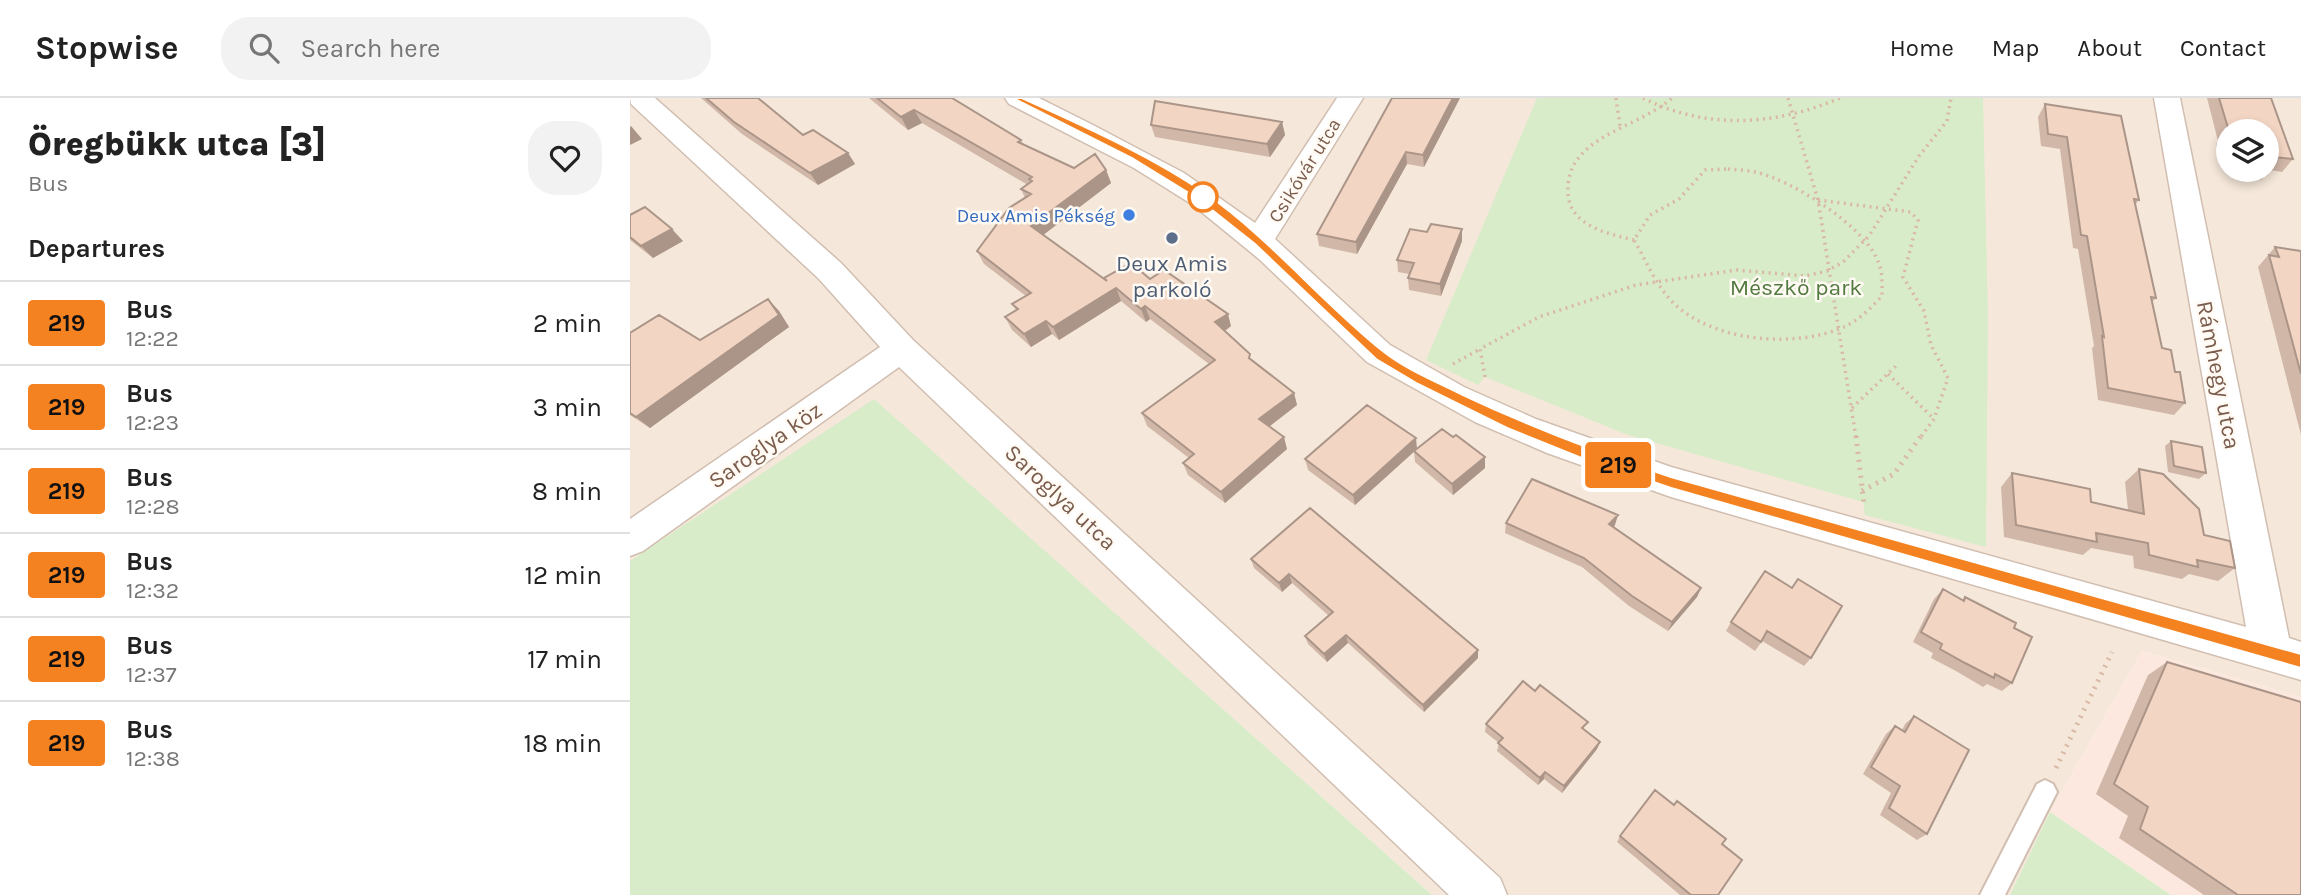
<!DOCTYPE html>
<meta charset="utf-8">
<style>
body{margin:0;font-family:Karla,sans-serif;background:#f2f2f2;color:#222;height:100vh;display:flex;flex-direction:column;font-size:26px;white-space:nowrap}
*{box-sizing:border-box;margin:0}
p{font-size:23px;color:#767676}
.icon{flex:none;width:38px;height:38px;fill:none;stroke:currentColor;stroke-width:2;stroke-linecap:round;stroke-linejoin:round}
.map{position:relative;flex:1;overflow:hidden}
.sheet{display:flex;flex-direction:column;background:#fff;width:630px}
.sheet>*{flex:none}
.badge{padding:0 14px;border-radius:5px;font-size:24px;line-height:46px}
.buttons{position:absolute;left:1586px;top:21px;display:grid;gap:14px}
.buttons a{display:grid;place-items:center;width:63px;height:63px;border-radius:50%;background:#fff;box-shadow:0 4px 10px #0003;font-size:35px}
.map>.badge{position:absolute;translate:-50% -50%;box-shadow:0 0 0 4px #fff}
h2{padding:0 28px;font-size:26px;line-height:63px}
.round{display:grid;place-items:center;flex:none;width:74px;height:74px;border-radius:28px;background:#f2f2f2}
.head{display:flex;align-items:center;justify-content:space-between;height:119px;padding:0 28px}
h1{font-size:33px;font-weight:800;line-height:52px}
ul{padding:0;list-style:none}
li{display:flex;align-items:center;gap:21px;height:84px;padding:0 28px;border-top:2px solid #e0e0e0}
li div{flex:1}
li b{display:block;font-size:26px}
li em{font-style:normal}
li .badge{min-width:77px;font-weight:700;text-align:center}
header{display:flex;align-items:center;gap:42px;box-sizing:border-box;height:98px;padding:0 35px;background:#fff;border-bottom:2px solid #e0e0e0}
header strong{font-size:33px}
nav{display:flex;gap:38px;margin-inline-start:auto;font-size:24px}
.search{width:490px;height:63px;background:#f2f2f2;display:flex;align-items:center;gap:18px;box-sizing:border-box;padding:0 24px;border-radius:28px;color:#767676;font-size:26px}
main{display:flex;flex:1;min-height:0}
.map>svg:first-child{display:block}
.residential{fill:#f5e8da;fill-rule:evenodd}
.commercial{fill:#fde8e0}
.green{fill:#d8ecc9}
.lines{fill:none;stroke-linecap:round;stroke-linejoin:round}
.service-casing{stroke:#d1beb0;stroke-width:4}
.minor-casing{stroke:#d1beb0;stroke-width:3}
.path-far1{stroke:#d9b8a5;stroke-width:3.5;stroke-dasharray:2 4.5;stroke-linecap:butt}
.path{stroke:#d9b8a5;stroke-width:5;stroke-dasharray:2 6;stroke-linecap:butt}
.service{fill:#fff;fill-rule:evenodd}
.minor{fill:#fff;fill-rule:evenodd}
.wall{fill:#d1b7a8;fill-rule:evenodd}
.shaded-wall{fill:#aa9588}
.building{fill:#f3d5c3;stroke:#aa9588;stroke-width:2}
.line{fill:#f58220;stroke:#fff;stroke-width:2}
.stop-dot{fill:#fff;stroke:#f58220;stroke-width:3.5}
.shop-dot{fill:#3f7fe0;stroke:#fffaf3;stroke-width:2.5}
.service-dot{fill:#5c6f8a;stroke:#fffaf3;stroke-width:2.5}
.labels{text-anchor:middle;stroke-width:5;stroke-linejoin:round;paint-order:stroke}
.far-street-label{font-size:19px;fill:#7a5c4d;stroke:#fffaf3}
.far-shop-label{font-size:19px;fill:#366cbe;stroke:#fffaf3;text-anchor:end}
.service-label{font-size:23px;fill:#4e5e75;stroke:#fffaf3}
.park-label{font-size:23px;fill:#537a41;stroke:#fffaf3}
.street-label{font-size:23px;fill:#7a5c4d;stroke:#fffaf3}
</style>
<header>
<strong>Stopwise</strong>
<div class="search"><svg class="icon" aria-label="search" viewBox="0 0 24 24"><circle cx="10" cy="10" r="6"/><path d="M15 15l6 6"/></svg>Search here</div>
<nav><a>Home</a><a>Map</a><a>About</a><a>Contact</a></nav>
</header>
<main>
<section class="sheet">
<div class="head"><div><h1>Öregbükk utca [3]</h1><p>Bus</p></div><a class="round"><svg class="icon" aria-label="heart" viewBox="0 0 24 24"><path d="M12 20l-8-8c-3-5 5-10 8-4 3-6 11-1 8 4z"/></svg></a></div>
<h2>Departures</h2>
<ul>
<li><span class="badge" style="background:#f58220;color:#111">219</span><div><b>Bus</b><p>12:22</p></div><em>2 min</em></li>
<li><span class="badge" style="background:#f58220;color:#111">219</span><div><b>Bus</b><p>12:23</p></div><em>3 min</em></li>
<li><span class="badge" style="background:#f58220;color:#111">219</span><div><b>Bus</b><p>12:28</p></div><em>8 min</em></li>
<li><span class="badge" style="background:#f58220;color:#111">219</span><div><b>Bus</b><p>12:32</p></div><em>12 min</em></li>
<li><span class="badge" style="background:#f58220;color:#111">219</span><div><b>Bus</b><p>12:37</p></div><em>17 min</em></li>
<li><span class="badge" style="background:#f58220;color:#111">219</span><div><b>Bus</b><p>12:38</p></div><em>18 min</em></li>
</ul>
</section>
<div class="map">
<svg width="1671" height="797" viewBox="0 0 1671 797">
<rect width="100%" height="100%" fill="#fdf6ec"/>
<path class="residential" d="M 0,0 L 1671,0 L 1671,599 L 1512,553 L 1420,714 L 1380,797 L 802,797 L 244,302 L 0,463 ZM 1598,33 L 1636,33 L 1636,72 L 1598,72 Z"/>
<path class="commercial" d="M 1512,553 L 1671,599 L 1671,797 L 1541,797 L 1420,714 Z"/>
<path class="green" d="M 907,0 L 1353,0 L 1358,218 L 1356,449 L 1235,417 L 1233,404 L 998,337 L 855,279 L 848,287 L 796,262 Z
M 244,301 L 802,797 L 0,797 L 0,463 Z
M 1420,714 L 1541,797 L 1380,797 Z"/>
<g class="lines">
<g class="service-casing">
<path id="service" d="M 1415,682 L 1423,686 L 1427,694 L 1375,797 L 1350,797 L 1407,686 Z"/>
</g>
<g class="minor-casing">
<path id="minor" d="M 0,0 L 25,0 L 211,165 L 283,242 L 870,780 L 877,797 L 819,797 L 269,269 L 13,453 L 0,458 L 0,421 L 250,249 L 189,181 L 1,6 Z
M 375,0 L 409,0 L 461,26 L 554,75 L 625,125 L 707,0 L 733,0 L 645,141 L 760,247 L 834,289 L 906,321 L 1041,369 L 1616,529 L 1524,0 L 1550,0 L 1659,540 L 1671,544 L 1671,582 L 1041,399 L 917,355 L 845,324 L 737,264 L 629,161 L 563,107 L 504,70 L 379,6 Z"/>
</g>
<path class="path-far1" d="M 986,0 L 990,28
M 1013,0 C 1076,32 1145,28 1210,0
M 1158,0 L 1188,102 L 1226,340
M 1098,71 C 1107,72 1116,72 1125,74 C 1162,82 1237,129 1249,166 C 1253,176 1252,187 1252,198 C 1241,210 1229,222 1214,229 C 1166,250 1090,244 1049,210 C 1028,193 1017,164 1004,142 L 1020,117 L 1049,101 L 1075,72 Z
M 1188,102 L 1281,114 L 1288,122 L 1273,179 L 1294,213 L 1301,247 L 1318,280 L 1304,321 L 1290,340
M 1004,142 C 979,136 940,128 938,96 C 934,38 1008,31 1042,0
M 823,266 L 850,251
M 1258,276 L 1304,321
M 855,279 L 850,251 L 909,219 L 1006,187 L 1107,172 L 1175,178 L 1197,173 L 1213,164 L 1239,138 L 1289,58 L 1317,23 L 1321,0
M 1222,310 L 1269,265"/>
<path class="path" d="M 1226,338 L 1234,406
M 1232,393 L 1264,376 L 1291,338
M 1426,670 L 1482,554"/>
<use href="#service" class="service"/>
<use href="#minor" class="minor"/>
</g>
<path class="wall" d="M 71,0 L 128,0 L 173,37 L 218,55 L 225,66 L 188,87 L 112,36 Z
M 239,0 L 322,0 L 391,42 L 393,46 L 444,70 L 476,72 L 481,85 L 413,137 L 474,181 L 520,181 L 601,228 L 595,233 L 621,262 L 664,295 L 667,307 L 639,329 L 657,351 L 595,405 L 558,377 L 553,365 L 559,360 L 517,328 L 512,315 L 579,266 L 520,221 L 516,224 L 491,203 L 429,242 L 422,236 L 401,249 L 382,232 L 375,219 L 386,212 L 382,206 L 396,198 L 354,166 L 347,153 L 395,100 L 391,91 L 398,87 L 292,25 L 278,32 Z
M 762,0 L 830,0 L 794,69 L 777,66 L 727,156 L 689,148 L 687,136 Z
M 1577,0 L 1641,0 L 1663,61 L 1652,74 L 1640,72 L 1631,82 L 1592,71 L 1586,46 L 1588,43 ZM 1598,33 L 1636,33 L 1636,72 L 1598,72 Z
M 1415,6 L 1509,102 L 1505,107 L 1526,200 L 1522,204 L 1532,250 L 1545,274 L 1555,305 L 1544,317 L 1468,302 L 1462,250 L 1464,248 L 1448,151 L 1443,150 L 1430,51 L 1411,48 L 1408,19 Z
M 652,24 L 655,37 L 640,59 L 525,39 L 521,27 Z
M 0,117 L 53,143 L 23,160 L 0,142 Z
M 832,143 L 811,198 L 779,192 L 778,180 L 779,176 L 768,174 L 767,162 Z
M 1645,149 L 1671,153 L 1671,337 L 1628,169 Z
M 138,201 L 149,213 L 159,229 L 20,330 L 0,317 L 0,235 L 70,242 Z
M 823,339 L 855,359 L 855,370 L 823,397 L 785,364 L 784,353 Z
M 1541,343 L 1576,375 L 1569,381 L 1538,374 L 1535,348 Z
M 787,351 L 725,407 L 678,372 L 675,361 Z
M 1509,371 L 1574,437 L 1605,470 L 1588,483 L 1559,476 L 1552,481 L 1504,470 L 1503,458 L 1461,450 L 1453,457 L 1374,439 L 1371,389 L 1382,375 L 1461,404 L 1498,412 L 1495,384 Z
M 876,425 L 985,427 L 984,429 L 1071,490 L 1067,499 L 1038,533 L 999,508 L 952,469 L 875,435 Z
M 621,461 L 848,552 L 848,560 L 794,614 L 718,545 L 697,564 L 678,546 L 675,538 L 699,518 L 662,485 L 652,494 L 624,470 Z
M 1135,473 L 1181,560 L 1174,568 L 1132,543 L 1125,553 L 1096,533 L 1101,524 Z
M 1313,491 L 1332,502 L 1335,499 L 1384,530 L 1382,585 L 1372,593 L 1357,586 L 1353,589 L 1326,573 L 1301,560 L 1303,555 L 1283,544 L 1304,501 Z
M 1537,564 L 1671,797 L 1574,797 L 1489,740 L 1498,718 L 1466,696 L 1518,577 Z
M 1284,618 L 1297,736 L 1287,742 L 1250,717 L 1261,695 L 1233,676 L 1256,636 L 1265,628 L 1272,632 L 1275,626 Z
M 856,626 L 955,632 L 970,644 L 967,651 L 932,695 L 914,681 L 908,687 L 867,653 L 869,645 L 855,634 Z
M 990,738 L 1092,746 L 1088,797 L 1050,797 L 987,744 Z"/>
<path class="shaded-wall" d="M 823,0 L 830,0 L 794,69 L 793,57 Z
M 284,12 L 292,25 L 278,32 L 271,19 Z
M 652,24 L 655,37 L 640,59 L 637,46 Z
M 1,28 L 12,41 L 0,47 L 0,29 Z
M 776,54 L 777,66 L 727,156 L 726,144 Z
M 218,55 L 225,66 L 188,87 L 180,75 Z
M 476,72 L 481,85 L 408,141 L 401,128 Z
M 42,131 L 53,143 L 23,160 L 11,148 Z
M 832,131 L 832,143 L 811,198 L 810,186 Z
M 486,190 L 491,203 L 429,242 L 423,229 Z
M 138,201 L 149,213 L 159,229 L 20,330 L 6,319 Z
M 515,208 L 520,221 L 516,224 L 511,211 Z
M 598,216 L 601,228 L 589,237 L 585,224 Z
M 416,223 L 422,236 L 401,249 L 394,236 Z
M 664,295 L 667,307 L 632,334 L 629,321 Z
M 654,339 L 657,351 L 595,405 L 591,394 Z
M 786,340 L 787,351 L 725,407 L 723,397 Z
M 855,359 L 855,370 L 823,397 L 822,386 Z
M 988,417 L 985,427 L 977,436 L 979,426 Z
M 659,476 L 662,485 L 652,494 L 649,485 Z
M 1071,490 L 1067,499 L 1038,533 L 1042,524 Z
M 716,537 L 718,545 L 697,564 L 694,556 Z
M 848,552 L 848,560 L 794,614 L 793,607 Z
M 970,644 L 967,651 L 932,695 L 934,688 Z
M 915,674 L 914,681 L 908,687 L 910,680 Z"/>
<path class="building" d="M 76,0 L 128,0 L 173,37 L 183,32 L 218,55 L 180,75 L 104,24 Z
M 247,0 L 322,0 L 391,42 L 388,44 L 444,70 L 465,56 L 476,72 L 401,128 L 477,183 L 474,180 L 501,165 L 520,181 L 534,172 L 598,216 L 585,224 L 620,256 L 619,260 L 664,295 L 629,321 L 654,339 L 591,394 L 553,365 L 564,356 L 512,315 L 585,262 L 515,208 L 511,211 L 486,190 L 423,229 L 416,223 L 394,236 L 375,219 L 388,211 L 382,206 L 401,195 L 347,153 L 379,110 L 401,96 L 391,91 L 402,83 L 399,81 L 402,79 L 284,12 L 271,19 Z
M 762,0 L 823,0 L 793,57 L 776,54 L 726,144 L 687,136 Z
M 1589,0 L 1641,0 L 1663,61 L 1644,59 L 1642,70 L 1636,68 L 1636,33 L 1599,33 Z
M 525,3 L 652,24 L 637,46 L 521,27 Z
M 1415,6 L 1491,18 L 1509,102 L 1504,101 L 1526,200 L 1521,199 L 1532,250 L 1541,252 L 1545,274 L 1550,274 L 1555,305 L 1478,290 L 1472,238 L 1474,239 L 1457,138 L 1451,137 L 1437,39 L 1418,36 Z
M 15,109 L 42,131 L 11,148 L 0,139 L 0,117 Z
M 801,126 L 832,131 L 810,186 L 778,180 L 784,165 L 767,162 L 780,131 L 797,134 Z
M 1645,149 L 1671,153 L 1671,276 L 1639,157 L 1649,159 Z
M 138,201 L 149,217 L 6,319 L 0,315 L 0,235 L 29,217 L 70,242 Z
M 737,307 L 786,340 L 723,397 L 675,361 Z
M 812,331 L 823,339 L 826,337 L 855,359 L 822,386 L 784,353 Z
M 1541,343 L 1572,349 L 1576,375 L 1544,368 Z
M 1509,371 L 1533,376 L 1569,411 L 1574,437 L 1600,443 L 1605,470 L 1567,462 L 1568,469 L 1519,457 L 1518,445 L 1466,435 L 1467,444 L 1386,427 L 1382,375 L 1460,391 L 1461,404 L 1514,416 Z
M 902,381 L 988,417 L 979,426 L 1071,490 L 1042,524 L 1002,498 L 954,460 L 876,425 Z
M 680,410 L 848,552 L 793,607 L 716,537 L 694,556 L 675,538 L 703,514 L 659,476 L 649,485 L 621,461 Z
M 1135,473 L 1162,490 L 1168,481 L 1212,508 L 1181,560 L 1137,533 L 1131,544 L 1101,524 Z
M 1313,491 L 1334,503 L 1335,499 L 1386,525 L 1384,530 L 1402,539 L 1382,585 L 1365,576 L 1364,580 L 1335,565 L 1310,551 L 1312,546 L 1291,534 Z
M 1537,564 L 1671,604 L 1671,797 L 1608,797 L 1510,731 L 1518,709 L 1484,686 Z
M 893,583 L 905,593 L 910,587 L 958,624 L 952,630 L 970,644 L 934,688 L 915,674 L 910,680 L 868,645 L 873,640 L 856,626 Z
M 1284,618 L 1339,652 L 1297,736 L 1259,710 L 1270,688 L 1241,669 L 1265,628 L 1275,634 Z
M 1025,692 L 1044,707 L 1047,703 L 1096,741 L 1092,746 L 1112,762 L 1088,797 L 1061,797 L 990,738 Z"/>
<path class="line" d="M 383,0 L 392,0 C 453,28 518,56 575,95 C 641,141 691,204 754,254 C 777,272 807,284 833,297 C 901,329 969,355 1041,379 L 1671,556 L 1671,570 L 1041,390 L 949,359 L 877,330 L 788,286 L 746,261 L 625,146 L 567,100 L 502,60 Z"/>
<circle class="stop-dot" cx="573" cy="99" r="14"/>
<circle class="shop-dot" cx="499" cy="117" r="7"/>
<circle class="service-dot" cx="542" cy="140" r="7"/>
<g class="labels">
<g class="far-street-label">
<text transform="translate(674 72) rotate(-58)" y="7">Csikóvár utca</text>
</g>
<g class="far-shop-label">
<text x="485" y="124">Deux Amis Pékség</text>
</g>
<g class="service-label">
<text x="542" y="173">Deux Amis<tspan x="542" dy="26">parkoló</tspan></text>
</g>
<g class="park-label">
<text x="1166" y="197">Mészkő park</text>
</g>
<g class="street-label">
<text transform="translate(1589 277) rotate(79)" y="8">Rámhegy utca</text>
<text transform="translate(135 347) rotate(-35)" y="8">Saroglya köz</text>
<text transform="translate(431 399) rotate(43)" y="8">Saroglya utca</text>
</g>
</g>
</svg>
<div class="buttons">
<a><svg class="icon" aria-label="layers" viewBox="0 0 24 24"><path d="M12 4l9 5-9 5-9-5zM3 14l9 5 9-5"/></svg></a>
</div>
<b class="badge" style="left:988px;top:367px;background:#f58220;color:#111">219</b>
</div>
</main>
